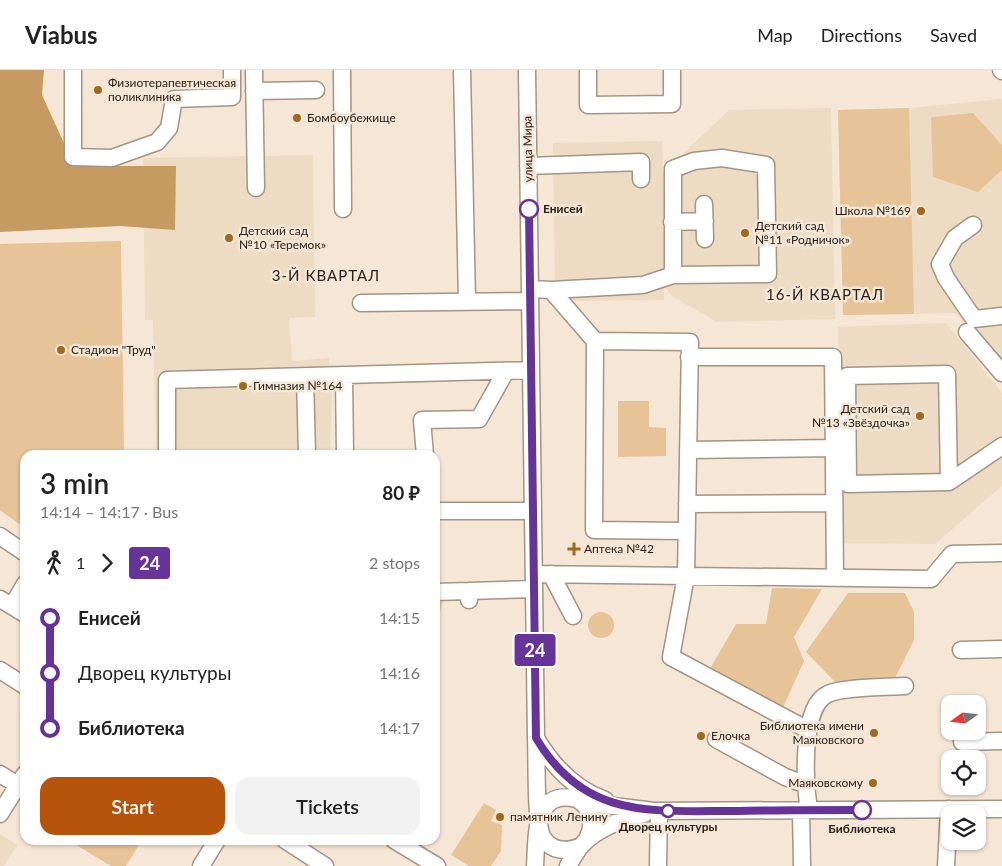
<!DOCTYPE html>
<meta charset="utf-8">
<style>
body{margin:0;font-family:Lato,sans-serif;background:#f2f2f2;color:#222;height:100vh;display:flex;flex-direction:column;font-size:19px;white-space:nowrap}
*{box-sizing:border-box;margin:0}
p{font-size:16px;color:#767676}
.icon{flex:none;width:28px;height:28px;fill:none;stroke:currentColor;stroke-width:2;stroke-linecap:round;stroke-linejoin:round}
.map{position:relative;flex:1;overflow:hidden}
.drawer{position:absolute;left:20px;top:380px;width:420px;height:395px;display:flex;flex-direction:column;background:#fff;border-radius:15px;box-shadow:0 1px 4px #0004}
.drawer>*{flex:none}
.badge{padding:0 10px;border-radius:4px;font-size:18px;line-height:32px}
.needle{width:32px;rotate:255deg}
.controls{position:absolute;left:941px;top:625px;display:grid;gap:10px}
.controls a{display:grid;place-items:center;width:45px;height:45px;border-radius:10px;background:#fff;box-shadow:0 1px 4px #0004;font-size:25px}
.map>.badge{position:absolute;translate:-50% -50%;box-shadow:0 0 0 2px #fff}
.legs{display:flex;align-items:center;gap:8px;height:55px;padding:0 20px;font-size:16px}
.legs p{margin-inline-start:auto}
.head{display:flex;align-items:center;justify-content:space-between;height:85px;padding:0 20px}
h1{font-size:28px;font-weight:600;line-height:38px}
.cta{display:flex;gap:10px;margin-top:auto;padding:10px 20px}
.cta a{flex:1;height:58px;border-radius:15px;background:#b45309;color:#fff;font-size:20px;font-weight:600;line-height:58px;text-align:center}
.cta a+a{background:#f2f2f2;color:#222}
ul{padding:0 20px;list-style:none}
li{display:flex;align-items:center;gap:18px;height:55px;font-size:19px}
li i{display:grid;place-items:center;width:8px;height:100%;margin:0 6px;background:currentColor}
li i::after{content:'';width:12px;height:12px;margin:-6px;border:4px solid;border-radius:50%;background:#fff}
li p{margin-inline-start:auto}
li:first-child i{background:linear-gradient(#0000 50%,currentColor 0)}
li:last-child i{background:linear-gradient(currentColor 50%,#0000 0)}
header{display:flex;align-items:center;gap:30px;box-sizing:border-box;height:70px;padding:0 25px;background:#fff;border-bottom:1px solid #e0e0e0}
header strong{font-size:24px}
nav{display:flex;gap:28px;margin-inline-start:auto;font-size:18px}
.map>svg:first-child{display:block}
.built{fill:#eedbc3}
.green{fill:#e7c498}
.forest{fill:#c69b62}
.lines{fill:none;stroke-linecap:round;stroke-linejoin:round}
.minor-casing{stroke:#a29584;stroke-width:19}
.minor{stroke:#fff;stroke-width:16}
.line-1-casing{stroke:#fff;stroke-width:11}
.line-1{stroke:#639;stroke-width:8}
.poi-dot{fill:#9c6b1f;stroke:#f5e6d5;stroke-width:2}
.stop-1-dot{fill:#fff;stroke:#639;stroke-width:2.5}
.labels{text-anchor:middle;stroke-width:5;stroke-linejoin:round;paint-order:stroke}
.poi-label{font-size:12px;fill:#27221b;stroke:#f5e6d5;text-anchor:start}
.street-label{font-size:12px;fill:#27221b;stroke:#f5e6d5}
.stop-label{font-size:12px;font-weight:bold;fill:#27221b;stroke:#f5e6d5}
.quarter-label{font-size:15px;letter-spacing:1px;fill:#27221b;stroke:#f5e6d5}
</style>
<header>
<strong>Viabus</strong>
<nav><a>Map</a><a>Directions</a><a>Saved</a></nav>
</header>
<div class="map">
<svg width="1002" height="796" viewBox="0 0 1002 796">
<rect width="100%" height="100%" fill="#f5e6d5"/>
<path class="built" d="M 1002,29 L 1002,299 L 956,243 L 843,245 L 838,40 L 909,38 Z
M 831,38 L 835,249 L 717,252 L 672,226 L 664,216 L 664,230 L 555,231 L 553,73 L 662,71 L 663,103 L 729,40 Z
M 313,85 L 315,247 L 289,248 L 292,291 L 329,288 L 332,324 L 330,385 L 156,385 L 153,250 L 145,250 L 143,88 Z
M 946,253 L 1002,323 L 1002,416 L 935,474 L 839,473 L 838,257 Z
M 0,764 L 17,775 L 4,796 L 0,796 Z"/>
<path class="green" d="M 909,38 L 914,244 L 843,245 L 838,40 Z
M 973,43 L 1002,75 L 1002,100 L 978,122 L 933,107 L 931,47 Z
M 121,171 L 124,385 L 25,385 L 25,458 L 0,440 L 0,174 Z
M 618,331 L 649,331 L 649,357 L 666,358 L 666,386 L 618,387 Z
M 772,518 L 822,519 L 794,567 L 804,591 L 781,642 L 711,597 L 736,554 L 766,554 Z
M 848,523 L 905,523 L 914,542 L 914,570 L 894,610 L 836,613 L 806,582 Z
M 435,532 L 442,532 L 435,568 Z
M588 555a13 13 0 1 1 26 0a13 13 0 1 1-26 0Z
M 484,733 L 496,740 L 491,751 L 502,755 L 501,781 L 491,796 L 469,796 L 451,785 Z
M 68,770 L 142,770 L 126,796 L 111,796 Z"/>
<path class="forest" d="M 0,0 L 44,0 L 42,25 L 74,95 L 80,96 L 176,96 L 175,160 L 120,156 L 0,162 Z"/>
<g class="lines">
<g class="minor-casing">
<path id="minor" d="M 73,0 L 73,87 L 112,88 L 157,72 L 169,58 L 174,29 L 232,27 L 232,0
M 254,0 L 256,118
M 342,0 L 343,139
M 462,0 L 467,231
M 527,0 L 536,668 C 537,686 535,756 543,768 C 552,782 567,782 581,776
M 588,0 L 588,35 L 672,34 L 672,0
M 1001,0 L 1002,1
M 254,21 L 316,20
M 528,96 L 641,92 L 641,109
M 704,134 L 705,169
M 672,152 L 705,151
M 973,155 L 955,168 L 940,194 L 946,208 L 974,249 L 1002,246
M 530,219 L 551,220 L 643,215 L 673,205 L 673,99 L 694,91 L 722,88 L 766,95 L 768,204 L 673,205
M 551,220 L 595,271 L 594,460 L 687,461
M 361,233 L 530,231
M 967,262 L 1002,303
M 595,271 L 690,272 L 686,506 L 671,587 L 808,660
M 689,287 L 833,287 L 835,508
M 305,307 L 307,385
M 344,307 L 345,385
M 688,380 L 834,378
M 167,385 L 167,310 L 531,300
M 425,385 L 422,350 L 479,349 L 506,301
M 949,412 L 947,304 L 847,306 L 848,414 L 949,412 L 1002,376
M 687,434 L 834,433
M 435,441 L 533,441
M 0,466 L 25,483
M 534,504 L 931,509 L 952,484 L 1002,483
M 551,504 L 573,546
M 435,522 L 469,521
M 0,529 L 25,544
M 469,530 L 469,521 L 534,519
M 12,536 L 25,514
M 961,580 L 1002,579
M 0,600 L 25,616
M 536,668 C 552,695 574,719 605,730
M 716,669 L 785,707 L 807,715
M 962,672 L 1002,671
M 0,704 L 18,715 L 25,704
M 577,729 C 592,738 595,754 587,769
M 581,732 L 654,741 L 1002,739
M 801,740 L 802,796
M 809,740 C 805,715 800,636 828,624 C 842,617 887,617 905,616
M 0,744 L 18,715
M 285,770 L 325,796
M 394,770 L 437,796
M 201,796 L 217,770
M 535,796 C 537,767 533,718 577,729
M 568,796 C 572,789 576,782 581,776 C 594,760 624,748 644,744
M 658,796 L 659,741
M 946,796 L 949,739"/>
</g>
<use href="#minor" class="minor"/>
</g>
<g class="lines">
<g class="line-1-casing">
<path id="line-1" d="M 529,139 L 536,668 C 584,749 650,741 733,741 C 776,740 819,740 862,740"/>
</g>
<use href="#line-1" class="line-1"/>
</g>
<g class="poi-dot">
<circle cx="98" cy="20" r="5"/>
<circle cx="297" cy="48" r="5"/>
<circle cx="921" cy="141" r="5"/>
<circle cx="745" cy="163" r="5"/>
<circle cx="229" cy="168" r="5"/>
<circle cx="61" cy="280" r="5"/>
<circle cx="243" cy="316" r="5"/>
<circle cx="920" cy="346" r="5"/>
<path d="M571.5 471.5h5v5h5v5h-5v5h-5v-5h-5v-5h5z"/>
<circle cx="874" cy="663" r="5"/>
<circle cx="701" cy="666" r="5"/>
<circle cx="873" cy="713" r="5"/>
<circle cx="500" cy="747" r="5"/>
</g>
<g class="stop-1-dot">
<circle cx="529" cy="139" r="9"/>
<circle cx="862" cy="740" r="9"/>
<circle cx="668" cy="741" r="6"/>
</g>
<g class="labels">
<g class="poi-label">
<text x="108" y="17">Физиотерапевтическая<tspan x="108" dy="14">поликлиника</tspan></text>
<text x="307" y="52">Бомбоубежище</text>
<text x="911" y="145" text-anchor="end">Школа №169</text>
<text x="755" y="160">Детский сад<tspan x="755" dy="14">№11 «Родничок»</tspan></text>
<text x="239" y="165">Детский сад<tspan x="239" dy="14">№10 «Теремок»</tspan></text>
<text x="71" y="284">Стадион "Труд"</text>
<text x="253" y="320">Гимназия №164</text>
<text x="910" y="343" text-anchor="end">Детский сад<tspan x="910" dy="14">№13 «Звёздочка»</tspan></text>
<text x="584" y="483">Аптека №42</text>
<text x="864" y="660" text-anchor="end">Библиотека имени<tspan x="864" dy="14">Маяковского</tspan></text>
<text x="711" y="670">Елочка</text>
<text x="863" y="717" text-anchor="end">Маяковскому</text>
<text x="510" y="751">памятник Ленину</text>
</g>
<g class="street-label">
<text transform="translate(528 79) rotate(-91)" y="4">улица Мира</text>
</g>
<g class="stop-label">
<text x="543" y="143" text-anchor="start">Енисей</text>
<text x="668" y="761">Дворец культуры</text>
<text x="862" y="763">Библиотека</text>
</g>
<g class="quarter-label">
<text x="326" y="211">3-Й КВАРТАЛ</text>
<text x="825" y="230">16-Й КВАРТАЛ</text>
</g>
</g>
</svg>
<div class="controls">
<a><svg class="needle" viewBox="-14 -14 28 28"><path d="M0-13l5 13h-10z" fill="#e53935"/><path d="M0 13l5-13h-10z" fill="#767676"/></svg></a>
<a><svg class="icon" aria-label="locate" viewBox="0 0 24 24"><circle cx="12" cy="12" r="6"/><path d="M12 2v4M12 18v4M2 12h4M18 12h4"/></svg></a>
<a><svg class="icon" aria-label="layers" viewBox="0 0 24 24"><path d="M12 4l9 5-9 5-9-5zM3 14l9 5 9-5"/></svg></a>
</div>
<b class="badge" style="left:535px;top:580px;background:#639;color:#fff">24</b>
<section class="drawer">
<div class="head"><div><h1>3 min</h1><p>14:14 – 14:17 · Bus</p></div><b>80 ₽</b></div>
<div class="legs"><svg class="icon" aria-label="walk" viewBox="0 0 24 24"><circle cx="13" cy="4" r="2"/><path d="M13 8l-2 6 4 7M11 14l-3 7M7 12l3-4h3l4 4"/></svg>1<svg class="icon" aria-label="forward" viewBox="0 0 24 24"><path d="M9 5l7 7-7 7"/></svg><b class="badge" style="background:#639;color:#fff">24</b><p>2 stops</p></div>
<ul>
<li><i style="color:#639"></i><b>Енисей</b><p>14:15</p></li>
<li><i style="color:#639"></i><span>Дворец культуры</span><p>14:16</p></li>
<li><i style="color:#639"></i><b>Библиотека</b><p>14:17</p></li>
</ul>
<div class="cta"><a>Start</a><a>Tickets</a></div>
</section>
</div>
